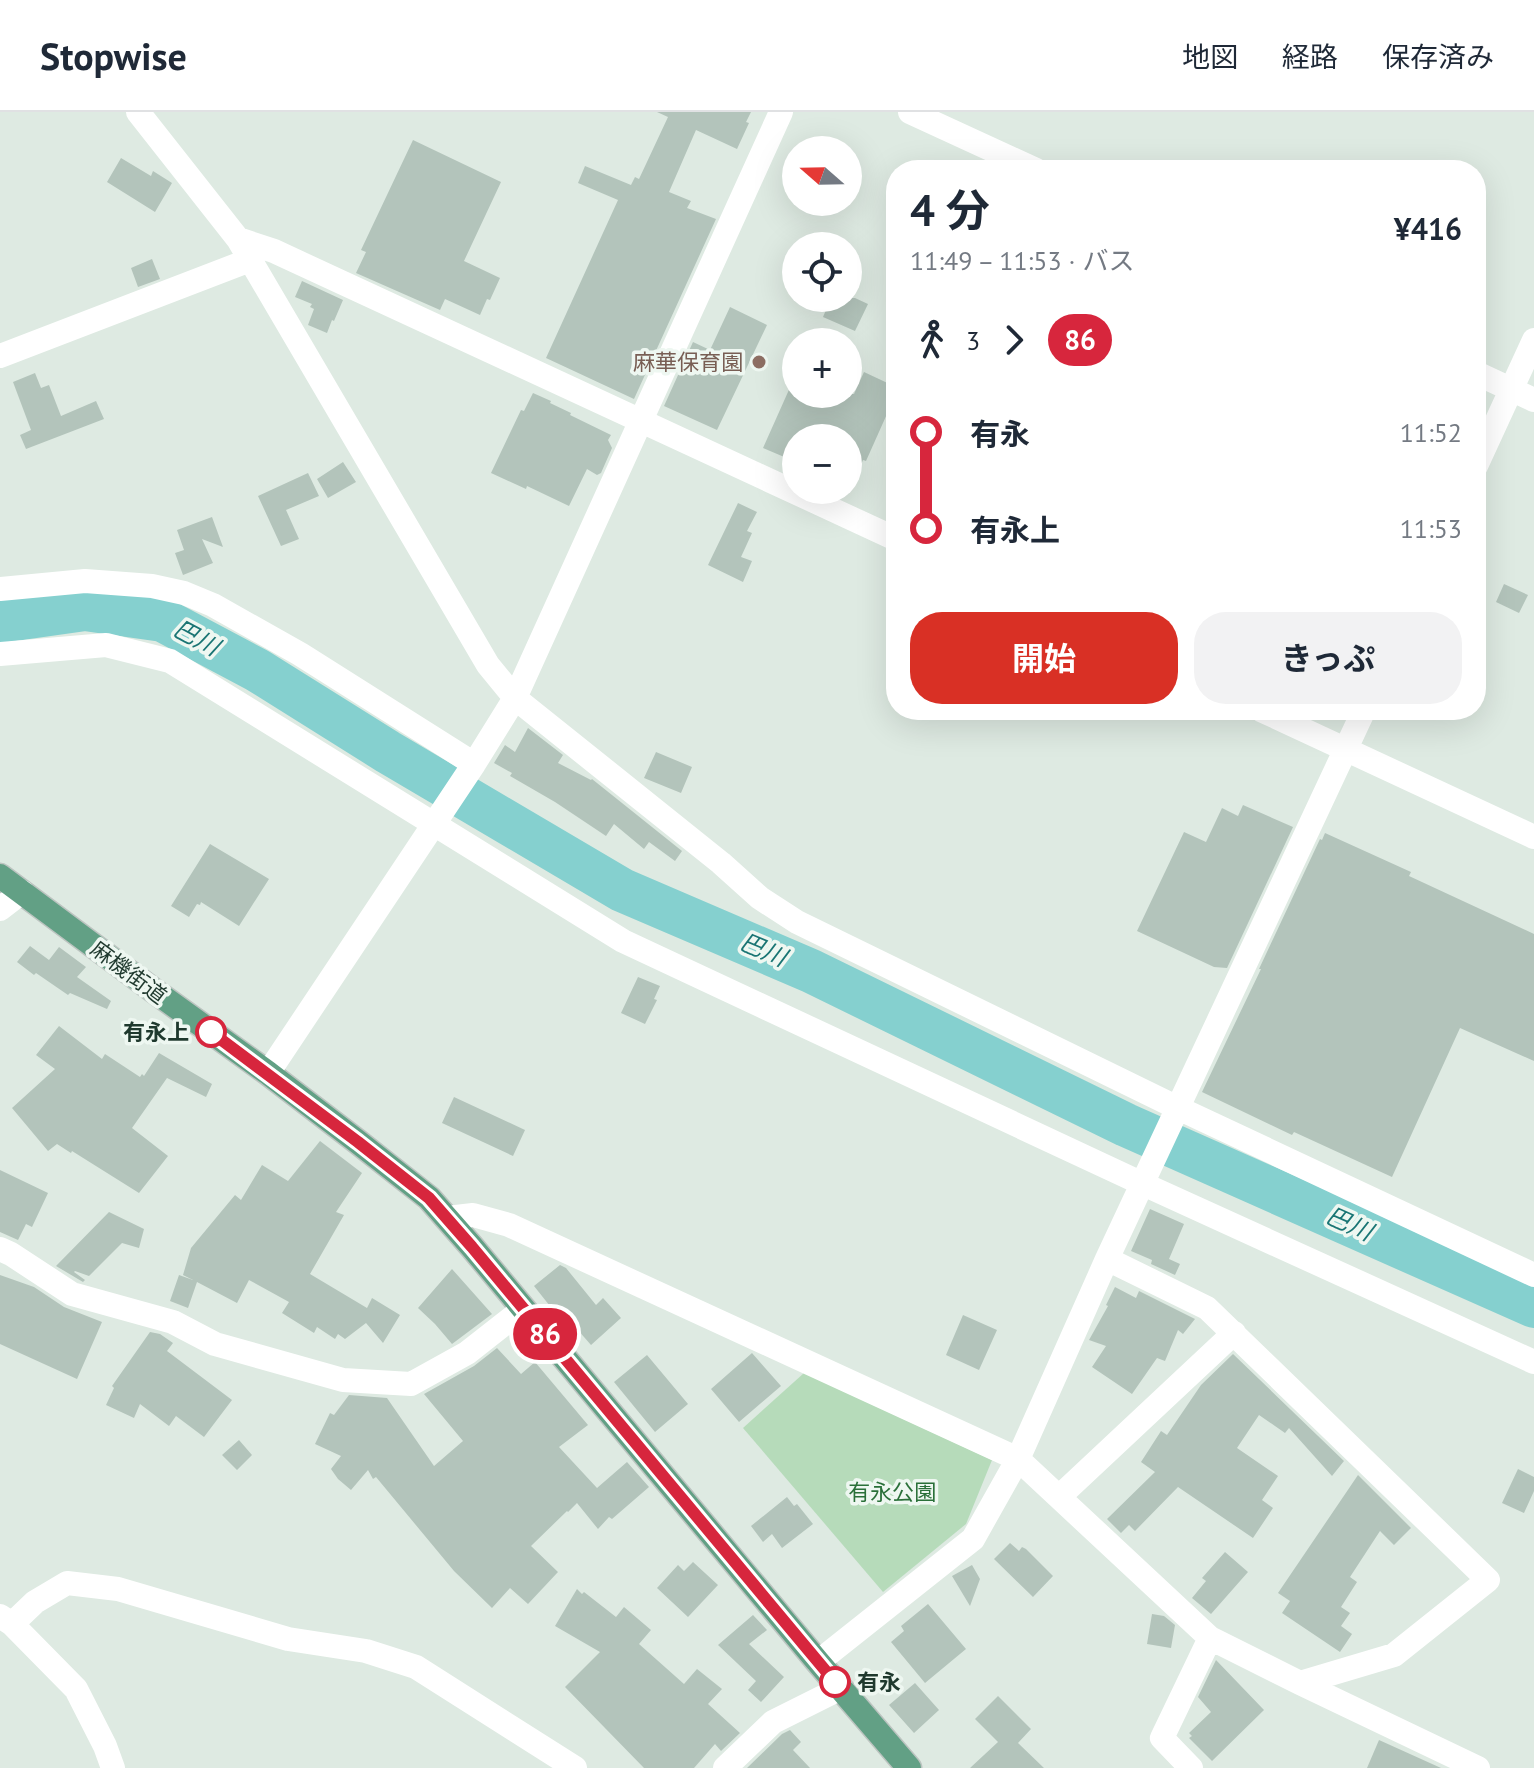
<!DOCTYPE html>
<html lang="ja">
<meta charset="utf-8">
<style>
body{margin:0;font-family:"PT Sans","Noto Sans JP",sans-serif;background:#f2f2f3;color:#1f2937;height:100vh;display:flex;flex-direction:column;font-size:30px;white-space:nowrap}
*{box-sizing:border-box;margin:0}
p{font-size:26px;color:#747a83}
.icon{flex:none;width:44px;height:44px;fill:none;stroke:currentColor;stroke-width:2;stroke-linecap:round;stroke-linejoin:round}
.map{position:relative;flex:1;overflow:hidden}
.side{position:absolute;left:886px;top:48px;width:600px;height:560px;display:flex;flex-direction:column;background:#fff;border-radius:32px;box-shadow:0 8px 32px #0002}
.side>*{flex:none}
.badge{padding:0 16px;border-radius:26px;font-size:28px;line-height:52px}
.needle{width:52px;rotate:290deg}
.buttons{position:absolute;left:782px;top:24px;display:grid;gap:16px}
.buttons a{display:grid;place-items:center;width:80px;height:80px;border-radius:50%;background:#fff;box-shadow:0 8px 32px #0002;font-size:40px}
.map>.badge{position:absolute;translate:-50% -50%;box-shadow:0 0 0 4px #fff}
.legs{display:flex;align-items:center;gap:12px;height:88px;padding:0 24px;font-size:26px}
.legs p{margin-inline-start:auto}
.head{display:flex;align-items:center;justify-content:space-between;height:136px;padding:0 24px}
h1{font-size:44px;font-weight:700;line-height:60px}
.action{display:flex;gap:16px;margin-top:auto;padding:16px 24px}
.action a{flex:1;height:92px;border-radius:32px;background:#d93025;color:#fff;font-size:32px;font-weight:700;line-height:92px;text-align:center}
.action a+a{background:#f2f2f3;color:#1f2937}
ul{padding:0 24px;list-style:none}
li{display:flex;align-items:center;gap:28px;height:96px;font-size:30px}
li i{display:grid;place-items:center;width:12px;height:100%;margin:0 10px;background:currentColor}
li i::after{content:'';width:20px;height:20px;margin:-10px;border:6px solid;border-radius:50%;background:#fff}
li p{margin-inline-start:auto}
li:first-child i{background:linear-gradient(#0000 50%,currentColor 0)}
li:last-child i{background:linear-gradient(currentColor 50%,#0000 0)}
header{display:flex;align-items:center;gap:48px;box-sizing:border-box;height:112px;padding:0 40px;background:#fff;border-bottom:2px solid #e0e1e3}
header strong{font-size:38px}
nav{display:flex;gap:44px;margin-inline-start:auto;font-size:28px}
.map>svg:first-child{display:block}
.green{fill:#b6dbba}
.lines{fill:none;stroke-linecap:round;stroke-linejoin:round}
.river{stroke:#85d0cf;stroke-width:44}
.building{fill:#b3c4bb}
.primary-casing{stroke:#bcc4c0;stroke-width:27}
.minor{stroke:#fff;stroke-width:24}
.primary{stroke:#62a085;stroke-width:24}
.line-1-casing{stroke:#fff;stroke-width:18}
.line-1{stroke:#d7263d;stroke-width:12}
.education-dot{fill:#8d6e63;stroke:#eef7f1;stroke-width:3}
.stop-1-dot{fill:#fff;stroke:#d7263d;stroke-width:4}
.labels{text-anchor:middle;stroke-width:7;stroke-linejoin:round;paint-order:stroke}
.education-label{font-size:22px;fill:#785e54;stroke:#eef7f1;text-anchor:end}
.street-label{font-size:22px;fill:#1f392e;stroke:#eef7f1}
.stop-label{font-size:22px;font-weight:bold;fill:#1f392e;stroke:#eef7f1;text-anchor:end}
.park-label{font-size:22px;fill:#2a7039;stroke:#eef7f1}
.water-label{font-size:24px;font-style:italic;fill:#1a7574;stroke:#eef7f1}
</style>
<header>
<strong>Stopwise</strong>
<nav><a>地図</a><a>経路</a><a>保存済み</a></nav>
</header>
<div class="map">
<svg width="1534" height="1656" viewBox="0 0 1534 1656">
<rect width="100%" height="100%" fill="#deeae2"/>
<path class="green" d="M 804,1261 L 992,1348 L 966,1412 L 883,1480 L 743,1316 Z"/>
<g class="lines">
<path class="river" d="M 0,509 L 85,497 L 163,508 L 257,558 L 388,640 L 622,778 L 811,859 L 1126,1013 L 1534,1194"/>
</g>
<path class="building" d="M 657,0 L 751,0 L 746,10 L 749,11 L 737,37 L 696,18 L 669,80 L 691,89 L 687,96 L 716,107 L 634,287 L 546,246 L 618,88 L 578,71 L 585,54 L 631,73 L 635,65 L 639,67 L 668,5 Z
M 413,28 L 501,70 L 464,149 L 500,166 L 490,188 L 487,187 L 480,203 L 445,187 L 440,198 L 356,161 L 366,140 L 361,138 Z
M 121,46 L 151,64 L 153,59 L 172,71 L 155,100 L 107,70 Z
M 152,147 L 160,167 L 138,175 L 131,156 Z
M 302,169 L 343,188 L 334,209 L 332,208 L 327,221 L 308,213 L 314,197 L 310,195 L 312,192 L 295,185 Z
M 831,186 L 855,186 L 868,192 L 855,219 L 823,205 Z
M 730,195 L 767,213 L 717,318 L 664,294 L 693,230 L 710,238 Z
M 864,260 L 896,275 L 896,296 L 891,293 L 866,349 L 863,348 L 848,382 L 848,326 L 796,326 L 796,350 L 763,336 L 796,262 L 796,282 L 854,282 Z
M 35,261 L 41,276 L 49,273 L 61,304 L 96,289 L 104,307 L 26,337 L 20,323 L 31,318 L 13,270 Z
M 533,281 L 551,289 L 550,291 L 571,301 L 570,303 L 611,323 L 608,328 L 612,336 L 601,361 L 597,363 L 587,357 L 569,394 L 527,374 L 526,377 L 491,361 L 521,298 L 524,299 Z
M 343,350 L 356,370 L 328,386 L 317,367 Z
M 308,361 L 319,384 L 286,398 L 299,427 L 281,434 L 258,384 Z
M 738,391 L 757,400 L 747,419 L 752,421 L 741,445 L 752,449 L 743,470 L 708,453 Z
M 212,405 L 223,435 L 202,427 L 213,451 L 183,463 L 175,441 L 184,438 L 177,418 Z
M 1504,472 L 1528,483 L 1519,501 L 1496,490 Z
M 528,616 L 563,643 L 558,651 L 591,668 L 592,667 L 682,739 L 675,749 L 649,730 L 644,737 L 614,712 L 606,724 L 555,690 L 510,664 L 512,661 L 494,651 L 505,633 L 515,640 Z
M 656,640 L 692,655 L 681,681 L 644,666 Z
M 1243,693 L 1293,715 L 1227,856 L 1214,855 L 1137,819 L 1184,720 L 1206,730 L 1222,696 L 1238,704 Z
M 1325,721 L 1411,760 L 1409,764 L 1534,822 L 1534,949 L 1460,916 L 1392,1065 L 1294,1020 L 1292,1023 L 1202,980 L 1261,857 L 1259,857 L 1320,727 L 1322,728 Z
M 210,732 L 269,767 L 239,814 L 201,790 L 200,793 L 197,792 L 189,805 L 171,794 Z
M 30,834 L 49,848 L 59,835 L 86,855 L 77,865 L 111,889 L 107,897 L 70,881 L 68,883 L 36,861 L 34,863 L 17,850 Z
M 638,865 L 660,874 L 654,887 L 657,888 L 645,912 L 621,901 Z
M 59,914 L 102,947 L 105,942 L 140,965 L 142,962 L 144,964 L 159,941 L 212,972 L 206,985 L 167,966 L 132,1016 L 168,1044 L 139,1081 L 72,1039 L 71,1041 L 57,1032 L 48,1039 L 12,996 L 55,957 L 36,943 Z
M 454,985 L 525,1018 L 513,1044 L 442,1011 Z
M 320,1029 L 362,1061 L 336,1100 L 344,1103 L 310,1162 L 367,1196 L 372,1186 L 400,1203 L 383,1231 L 366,1211 L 345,1227 L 338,1222 L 335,1227 L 317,1215 L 314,1221 L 282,1201 L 289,1190 L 249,1168 L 237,1191 L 197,1170 L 188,1196 L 170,1189 L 179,1163 L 193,1168 L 183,1163 L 191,1136 L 235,1083 L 241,1088 L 262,1053 L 288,1069 Z
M 0,1058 L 48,1081 L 32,1115 L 26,1112 L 18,1128 L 0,1120 Z
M 1150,1097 L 1184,1112 L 1169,1147 L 1180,1152 L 1175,1163 L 1151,1152 L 1152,1148 L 1131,1139 Z
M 109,1100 L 144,1117 L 139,1136 L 122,1131 L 89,1164 L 75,1159 L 74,1160 L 85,1168 L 83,1170 L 56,1154 Z
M 560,1153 L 566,1156 L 596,1193 L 603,1186 L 621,1206 L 591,1233 L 570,1209 L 565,1213 L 534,1174 Z
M 452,1157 L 492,1202 L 452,1232 L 435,1212 L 418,1196 Z
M 0,1163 L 34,1175 L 64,1195 L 102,1210 L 77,1267 L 0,1232 Z
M 1115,1175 L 1136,1186 L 1139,1179 L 1195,1207 L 1183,1222 L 1178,1218 L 1165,1249 L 1157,1246 L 1132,1282 L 1092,1255 L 1106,1234 L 1089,1228 L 1108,1194 L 1106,1193 Z
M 963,1203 L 997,1218 L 979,1258 L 946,1243 Z
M 150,1220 L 160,1222 L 173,1231 L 167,1239 L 232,1288 L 204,1325 L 176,1304 L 169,1314 L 140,1292 L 134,1306 L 106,1293 L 114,1276 L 112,1274 Z
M 497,1236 L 521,1262 L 535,1250 L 588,1313 L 559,1335 L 597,1376 L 627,1350 L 649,1375 L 612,1407 L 609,1405 L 598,1417 L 577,1391 L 568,1400 L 567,1399 L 531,1434 L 558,1460 L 528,1492 L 510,1476 L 492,1496 L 454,1459 L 376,1365 L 373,1367 L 368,1358 L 351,1378 L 338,1367 L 331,1357 L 341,1344 L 315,1332 L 330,1301 L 334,1303 L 349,1283 L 387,1286 L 434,1354 L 463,1329 L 424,1282 L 474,1254 Z
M 752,1241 L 781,1274 L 739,1310 L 711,1277 Z
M 1233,1242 L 1344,1349 L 1332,1364 L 1289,1316 L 1285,1321 L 1259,1303 L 1237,1336 L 1278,1364 L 1262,1388 L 1273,1396 L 1253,1426 L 1178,1375 L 1135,1419 L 1129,1413 L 1121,1421 L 1107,1407 L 1155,1360 L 1141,1350 L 1161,1319 L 1167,1323 L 1201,1273 Z
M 647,1243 L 688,1292 L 655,1320 L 614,1270 Z
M 239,1328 L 252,1343 L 237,1358 L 222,1343 Z
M 1518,1357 L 1534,1365 L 1534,1379 L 1524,1401 L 1502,1391 Z
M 1358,1363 L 1411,1416 L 1394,1433 L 1380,1419 L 1350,1465 L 1357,1470 L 1341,1495 L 1350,1501 L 1341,1514 L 1352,1522 L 1340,1540 L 1282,1501 L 1290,1489 L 1278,1481 Z
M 787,1385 L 794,1394 L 797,1392 L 813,1412 L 782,1436 L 772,1422 L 763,1430 L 751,1414 Z
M 1010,1431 L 1019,1439 L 1022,1435 L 1026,1437 L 1053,1464 L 1033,1485 L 994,1447 Z
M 1225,1440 L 1248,1460 L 1211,1502 L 1192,1486 L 1206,1469 L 1202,1466 Z
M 693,1450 L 718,1473 L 688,1505 L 657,1476 L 678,1453 L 684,1459 Z
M 972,1453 L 980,1467 L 970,1494 L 952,1464 Z
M 577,1477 L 582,1482 L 584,1480 L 616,1505 L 624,1495 L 651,1518 L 639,1532 L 684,1572 L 697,1557 L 722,1577 L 708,1592 L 740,1621 L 721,1639 L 715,1632 L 694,1656 L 644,1656 L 565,1575 L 600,1540 L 555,1514 Z
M 928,1492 L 966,1537 L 925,1571 L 891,1530 L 904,1519 L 901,1514 Z
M 1152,1502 L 1164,1504 L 1175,1513 L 1171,1536 L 1147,1532 Z
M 753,1503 L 767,1518 L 749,1532 L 784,1565 L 761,1590 L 748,1578 L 756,1569 L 718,1533 Z
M 1216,1548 L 1264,1598 L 1212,1649 L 1189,1626 L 1192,1624 L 1189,1621 L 1211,1600 L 1198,1585 Z
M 915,1571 L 939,1598 L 914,1621 L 889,1593 Z
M 998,1584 L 1031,1617 L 1018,1631 L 1044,1656 L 970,1656 L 998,1630 L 975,1607 Z
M 790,1618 L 801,1630 L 793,1638 L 810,1656 L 747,1656 L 782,1622 Z
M 1379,1628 L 1441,1656 L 1367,1656 Z"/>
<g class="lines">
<g class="primary-casing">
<path id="primary" d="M 0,764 L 153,878 L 268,961 L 358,1030 L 429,1086 L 472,1135 L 818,1550 L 909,1656"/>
</g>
<path class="minor" d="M 138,0 L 238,127 L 488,553 L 515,586 L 721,751 L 760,786 L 797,810 L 1178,996 L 1534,1163
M 910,0 L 1036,58
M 238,127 L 274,139 L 896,427
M 0,244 L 250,148
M 1476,261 L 1534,288
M 1476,354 L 1534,228
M 0,477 L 85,469 L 152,474 L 184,481 L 213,493 L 300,542 L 474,652
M 0,542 L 106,533 L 170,549 L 623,829 L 1143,1072 L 1534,1250
M 1261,598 L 1534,725
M 0,797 L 22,780
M 268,961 L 474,652 L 515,586 L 781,0
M 447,1106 L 473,1103 L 509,1113 L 1018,1347 L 1210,1526 L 1300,1571 L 1478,1656
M 0,1137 L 11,1142 L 72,1182 L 173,1210 L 215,1232 L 343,1268 L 411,1272 L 467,1241 L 523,1197
M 1107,1147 L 1207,1196 L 1488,1468 L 1394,1543 L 1300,1571
M 1060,1384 L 1234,1221
M 0,1504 L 12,1512 L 76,1577 L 105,1634 L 113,1656
M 12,1512 L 35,1490 L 67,1471 L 118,1477 L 288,1527 L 366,1539 L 416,1555 L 575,1656
M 818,1550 L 973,1427 L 1018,1347 L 1107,1147 L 1364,598
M 725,1656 L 773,1610 L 841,1576
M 1191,1656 L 1162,1626 L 1210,1526"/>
<use href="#primary" class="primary"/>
</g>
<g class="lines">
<g class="line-1-casing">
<path id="line-1" d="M 211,920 L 358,1030 L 429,1086 L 472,1135 L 835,1570"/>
</g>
<use href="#line-1" class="line-1"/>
</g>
<circle class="education-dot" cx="759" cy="250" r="8"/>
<g class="stop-1-dot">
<circle cx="211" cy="920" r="14"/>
<circle cx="835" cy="1570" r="14"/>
</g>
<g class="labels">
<g class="education-label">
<text x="743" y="258">麻華保育園</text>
</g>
<g class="street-label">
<text transform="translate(129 860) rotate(37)" y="8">麻機街道</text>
</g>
<g class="stop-label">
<text x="189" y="928">有永上</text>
<text x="857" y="1578" text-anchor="start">有永</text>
</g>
<g class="park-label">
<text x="892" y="1388">有永公園</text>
</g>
<g class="water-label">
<text transform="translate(196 526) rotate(28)" y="8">巴川</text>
<text transform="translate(763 838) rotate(23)" y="8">巴川</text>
<text transform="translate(1349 1112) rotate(24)" y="8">巴川</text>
</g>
</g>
</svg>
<div class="buttons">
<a><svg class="needle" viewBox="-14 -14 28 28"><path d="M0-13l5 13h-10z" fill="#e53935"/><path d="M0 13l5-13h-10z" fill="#747a83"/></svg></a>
<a><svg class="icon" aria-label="locate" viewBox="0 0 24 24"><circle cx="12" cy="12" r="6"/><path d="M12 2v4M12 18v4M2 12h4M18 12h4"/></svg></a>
<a>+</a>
<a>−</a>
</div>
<b class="badge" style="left:545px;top:1222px;background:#d7263d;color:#fff">86</b>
<section class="side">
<div class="head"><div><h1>4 分</h1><p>11:49 – 11:53 · バス</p></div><b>¥416</b></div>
<div class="legs"><svg class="icon" aria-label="walk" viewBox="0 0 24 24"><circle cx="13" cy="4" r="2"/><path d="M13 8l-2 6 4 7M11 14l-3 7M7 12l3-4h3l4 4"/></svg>3<svg class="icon" aria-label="forward" viewBox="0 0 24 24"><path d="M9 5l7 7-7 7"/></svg><b class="badge" style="background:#d7263d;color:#fff">86</b></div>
<ul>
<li><i style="color:#d7263d"></i><b>有永</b><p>11:52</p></li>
<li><i style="color:#d7263d"></i><b>有永上</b><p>11:53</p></li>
</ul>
<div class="action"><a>開始</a><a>きっぷ</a></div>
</section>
</div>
